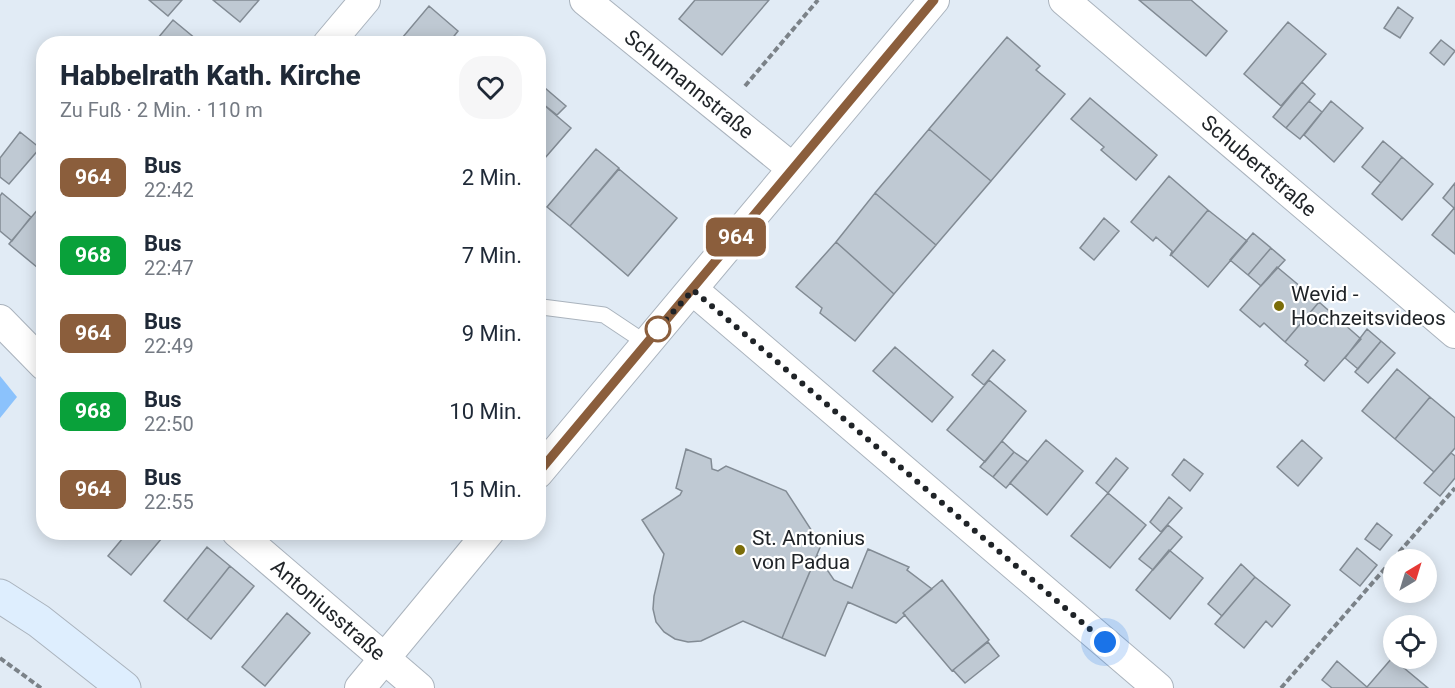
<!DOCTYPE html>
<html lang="de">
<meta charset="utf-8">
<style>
body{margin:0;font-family:Roboto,sans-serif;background:#f6f6f7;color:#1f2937;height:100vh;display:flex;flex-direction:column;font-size:22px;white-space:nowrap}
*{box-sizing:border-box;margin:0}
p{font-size:20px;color:#747a83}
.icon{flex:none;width:33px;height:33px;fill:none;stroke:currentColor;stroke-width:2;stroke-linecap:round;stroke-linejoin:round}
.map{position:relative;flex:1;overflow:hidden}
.side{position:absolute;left:36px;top:36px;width:510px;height:504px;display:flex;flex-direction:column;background:#fff;border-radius:24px;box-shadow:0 3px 15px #0003}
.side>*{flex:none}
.badge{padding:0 12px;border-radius:9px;font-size:21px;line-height:39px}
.needle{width:39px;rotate:38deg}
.controls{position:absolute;left:1383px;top:549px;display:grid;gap:12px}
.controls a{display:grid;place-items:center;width:54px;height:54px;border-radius:50%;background:#fff;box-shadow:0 3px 15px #0003;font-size:30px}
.you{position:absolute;width:30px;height:30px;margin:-15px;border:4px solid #fff;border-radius:50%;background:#1a73e8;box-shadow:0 0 0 9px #1a73e833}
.map>.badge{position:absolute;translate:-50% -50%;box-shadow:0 0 0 3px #fff}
.round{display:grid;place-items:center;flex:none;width:63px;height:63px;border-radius:24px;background:#f6f6f7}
.head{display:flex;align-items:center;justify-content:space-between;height:102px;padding:0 24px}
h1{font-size:28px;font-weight:800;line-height:45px}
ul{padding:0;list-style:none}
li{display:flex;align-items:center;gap:18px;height:78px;padding:0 24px}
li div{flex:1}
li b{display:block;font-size:22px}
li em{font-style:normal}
li .badge{min-width:66px;font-weight:700;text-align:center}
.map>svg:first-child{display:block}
.green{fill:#8bc2fc}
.building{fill:#bfc9d3;stroke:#828b94;stroke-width:1.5}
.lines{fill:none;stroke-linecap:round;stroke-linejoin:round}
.lane-casing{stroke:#aab3bd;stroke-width:17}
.street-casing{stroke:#aab3bd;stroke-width:32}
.secondary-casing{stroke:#aab3bd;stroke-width:35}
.path{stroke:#7b8288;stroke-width:4;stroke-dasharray:6 3;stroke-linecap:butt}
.lane{stroke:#fff;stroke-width:15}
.street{stroke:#fff;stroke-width:30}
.secondary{stroke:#deeefe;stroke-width:33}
.line-casing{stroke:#fff;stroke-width:14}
.line{stroke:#8b5e3c;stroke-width:9}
.walk{stroke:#1f2327;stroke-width:6;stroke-dasharray:0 10.8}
.poi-dot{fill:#7b6d09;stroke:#fff;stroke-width:2}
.stop-dot{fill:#fff;stroke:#8b5e3c;stroke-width:3}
.labels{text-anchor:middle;stroke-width:4.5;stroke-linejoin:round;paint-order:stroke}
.street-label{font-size:21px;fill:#1f2327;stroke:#fff}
.poi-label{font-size:21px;fill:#1f2327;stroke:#fff;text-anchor:start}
</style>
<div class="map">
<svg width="1455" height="688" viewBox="0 0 1455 688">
<rect width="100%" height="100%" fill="#e1ebf5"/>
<path class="green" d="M 0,376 L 17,397 L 0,418 Z"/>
<path class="building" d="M 149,0 L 182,0 L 168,16 Z
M 213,0 L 259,0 L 240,22 Z
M 695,0 L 769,0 L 722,55 L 679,19 Z
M 1139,0 L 1191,0 L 1227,31 L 1206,56 Z
M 429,6 L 458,31 L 448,44 L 397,44 Z
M 1398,7 L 1413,18 L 1400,38 L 1384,28 Z
M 173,20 L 202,44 L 153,44 Z
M 1288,22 L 1326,54 L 1281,106 L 1244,74 Z
M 1007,37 L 1040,66 L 1036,70 L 1065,94 L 991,181 L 929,129 Z
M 1441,40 L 1455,51 L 1444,65 L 1430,53 Z
M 538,82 L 566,106 L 557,115 L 538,100 Z
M 1302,82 L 1315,94 L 1286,128 L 1273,117 Z
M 1090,98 L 1157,155 L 1136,180 L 1101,150 L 1104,147 L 1071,119 Z
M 538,100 L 571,128 L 538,166 Z
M 1309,101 L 1322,112 L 1300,139 L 1286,128 Z
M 1331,101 L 1363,128 L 1334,162 L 1304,135 Z
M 929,129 L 991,181 L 936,245 L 875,193 Z
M 20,132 L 40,148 L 9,184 L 0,177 L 0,158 Z
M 1383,141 L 1402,157 L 1381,183 L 1362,167 Z
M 596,149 L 619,168 L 570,226 L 547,207 Z
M 1402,157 L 1433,184 L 1402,220 L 1372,194 Z
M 619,169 L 677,218 L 628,276 L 570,226 Z
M 1169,176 L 1208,210 L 1170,256 L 1172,251 L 1156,237 L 1153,241 L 1131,222 Z
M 1455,183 L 1455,207 L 1454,208 L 1443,198 Z
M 2,193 L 31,217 L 12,241 L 0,231 L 0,196 Z
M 875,193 L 936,245 L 894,294 L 836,242 Z
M 44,202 L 44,273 L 9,244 Z
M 1455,207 L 1455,254 L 1432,235 Z
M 1208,210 L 1247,241 L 1208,287 L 1171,255 Z
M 1104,218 L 1119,231 L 1094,260 L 1080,248 Z
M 1253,233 L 1271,248 L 1248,275 L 1230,260 Z
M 836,242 L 894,294 L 855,341 L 820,313 L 822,308 L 796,287 Z
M 1271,248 L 1285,260 L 1261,286 L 1248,275 Z
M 1277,267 L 1319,302 L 1285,342 L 1264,323 L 1260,327 L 1240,310 Z
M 1319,302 L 1361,339 L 1324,381 L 1305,365 L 1308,361 L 1285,342 Z
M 1367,329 L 1381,341 L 1358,369 L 1345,358 Z
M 1381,341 L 1395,353 L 1368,383 L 1355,372 Z
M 895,347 L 953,397 L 932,422 L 873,371 Z
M 993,350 L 1005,360 L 984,385 L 972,375 Z
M 1397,369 L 1430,397 L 1395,439 L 1362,411 Z
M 989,380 L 1026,411 L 985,462 L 947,430 Z
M 1430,397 L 1455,418 L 1455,448 L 1434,472 L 1395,439 Z
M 1046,440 L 1083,471 L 1047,515 L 1010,483 Z
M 1302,440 L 1322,458 L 1298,486 L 1277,467 Z
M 1002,441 L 1014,452 L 993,477 L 980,467 Z
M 686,449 L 711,459 L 712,469 L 718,471 L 726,466 L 786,491 L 821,545 L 782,638 L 743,621 L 701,641 L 688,642 L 675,639 L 664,632 L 656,622 L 653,609 L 654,596 L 664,554 L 642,520 L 680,495 L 682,491 L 676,488 Z
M 1014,452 L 1028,462 L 1006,488 L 993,477 Z
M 1451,453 L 1455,456 L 1455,478 L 1440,496 L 1424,483 Z
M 1116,458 L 1128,468 L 1108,493 L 1096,483 Z
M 1184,459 L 1203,474 L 1190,491 L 1172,475 Z
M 1108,493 L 1146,525 L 1110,568 L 1071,536 Z
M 1169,497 L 1182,508 L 1161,532 L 1150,522 Z
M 1377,523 L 1392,535 L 1380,550 L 1365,539 Z
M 1168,525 L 1182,537 L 1153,570 L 1139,559 Z
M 128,532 L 167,532 L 131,575 L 108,556 Z
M 207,547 L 230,566 L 187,620 L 164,601 Z
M 1357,548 L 1377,565 L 1360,586 L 1340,570 Z
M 868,549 L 909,567 L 907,570 L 932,589 L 903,613 L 905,615 L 896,623 L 848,602 L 825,656 L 782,638 L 817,555 L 834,580 L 852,588 Z
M 1169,550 L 1203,578 L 1170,619 L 1136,590 Z
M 1241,564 L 1255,577 L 1222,616 L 1208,604 Z
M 230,566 L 254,586 L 211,639 L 187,620 Z
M 1255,577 L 1290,605 L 1272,627 L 1266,621 L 1244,648 L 1215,624 Z
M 942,580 L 989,640 L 952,671 L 903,613 Z
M 287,613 L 310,633 L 265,686 L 242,667 Z
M 988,642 L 999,656 L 965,683 L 953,670 Z
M 1392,658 L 1428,688 L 1332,688 L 1322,680 L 1337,661 L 1367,687 Z"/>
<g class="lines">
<g class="lane-casing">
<path id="lane" d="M 538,312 L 542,307 L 604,315 L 646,343"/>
</g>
<g class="street-casing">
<g id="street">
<path id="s1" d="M 585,0 L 792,168"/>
<path id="s2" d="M 1064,0 L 1455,333"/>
<path d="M 328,44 L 365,0"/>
<path d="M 693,290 L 1158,688"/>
<path d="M 0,320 L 44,365"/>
<path d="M 538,473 L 934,0"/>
<path id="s3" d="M 237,532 L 419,688"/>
<path d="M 360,688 L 489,532"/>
</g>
</g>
<g class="secondary-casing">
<path id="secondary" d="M 0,596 L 39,621 L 124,688"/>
</g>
<path class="path" d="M 745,86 L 818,0
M 0,658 L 41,688
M 1281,688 L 1455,488"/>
<use href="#lane" class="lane"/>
<use href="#street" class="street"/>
<use href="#secondary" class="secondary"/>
</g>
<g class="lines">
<g class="line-casing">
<path id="line" d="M 538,473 L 934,0"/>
</g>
<use href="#line" class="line"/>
<path class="walk" d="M 658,329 L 651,336 L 693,290 L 1105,642"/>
</g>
<g class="poi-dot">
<circle cx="1279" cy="306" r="6"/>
<circle cx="740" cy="550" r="6"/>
</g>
<circle class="stop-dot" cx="658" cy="329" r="12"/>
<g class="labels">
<g class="street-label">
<text dy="7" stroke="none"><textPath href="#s1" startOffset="134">Schumannstraße</textPath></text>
<text dy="7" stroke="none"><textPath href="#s2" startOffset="256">Schubertstraße</textPath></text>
<text dy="7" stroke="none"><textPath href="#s3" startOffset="120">Antoniusstraße</textPath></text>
</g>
<g class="poi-label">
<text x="1291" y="301">Wevid -<tspan x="1291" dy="24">Hochzeitsvideos</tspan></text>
<text x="752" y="545">St. Antonius<tspan x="752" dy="24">von Padua</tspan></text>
</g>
</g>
</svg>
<div class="controls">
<a><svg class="needle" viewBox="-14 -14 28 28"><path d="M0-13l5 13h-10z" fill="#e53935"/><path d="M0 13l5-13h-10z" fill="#747a83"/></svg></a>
<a><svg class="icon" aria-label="locate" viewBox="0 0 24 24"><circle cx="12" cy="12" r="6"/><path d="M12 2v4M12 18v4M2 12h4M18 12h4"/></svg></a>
</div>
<div class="you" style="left:1105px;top:642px"></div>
<b class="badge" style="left:736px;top:237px;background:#8b5e3c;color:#fff">964</b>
<section class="side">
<div class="head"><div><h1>Habbelrath Kath. Kirche</h1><p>Zu Fuß · 2 Min. · 110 m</p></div><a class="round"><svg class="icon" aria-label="heart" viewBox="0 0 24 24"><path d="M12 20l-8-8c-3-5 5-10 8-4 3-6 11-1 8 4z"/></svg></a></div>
<ul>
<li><span class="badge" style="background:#8b5e3c;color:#fff">964</span><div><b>Bus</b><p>22:42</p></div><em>2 Min.</em></li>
<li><span class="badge" style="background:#09a13a;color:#fff">968</span><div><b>Bus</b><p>22:47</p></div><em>7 Min.</em></li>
<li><span class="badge" style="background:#8b5e3c;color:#fff">964</span><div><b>Bus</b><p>22:49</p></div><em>9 Min.</em></li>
<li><span class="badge" style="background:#09a13a;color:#fff">968</span><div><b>Bus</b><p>22:50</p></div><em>10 Min.</em></li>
<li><span class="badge" style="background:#8b5e3c;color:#fff">964</span><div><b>Bus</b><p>22:55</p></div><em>15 Min.</em></li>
</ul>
</section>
</div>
